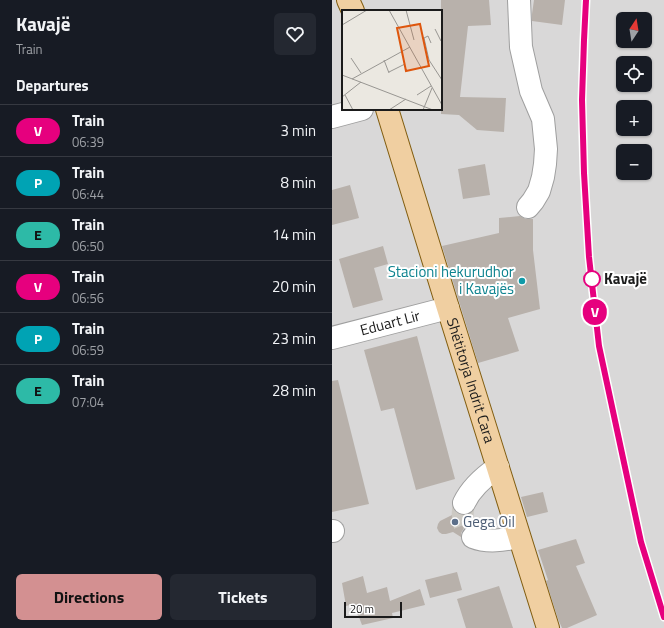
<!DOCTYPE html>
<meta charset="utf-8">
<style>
body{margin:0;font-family:"Titillium Web",sans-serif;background:#242831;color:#f1f3f6;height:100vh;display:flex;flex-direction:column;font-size:15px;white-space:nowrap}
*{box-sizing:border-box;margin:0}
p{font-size:13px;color:#9ea1a6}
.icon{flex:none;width:22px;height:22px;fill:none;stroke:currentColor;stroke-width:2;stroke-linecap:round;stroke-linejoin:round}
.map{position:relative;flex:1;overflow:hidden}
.side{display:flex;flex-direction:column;background:#171b24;width:332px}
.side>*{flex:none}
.badge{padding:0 8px;border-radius:13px;font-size:14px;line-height:26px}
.needle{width:26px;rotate:12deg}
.controls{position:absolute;left:284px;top:12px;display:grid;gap:8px}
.controls a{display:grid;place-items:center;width:36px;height:36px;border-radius:6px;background:#171b24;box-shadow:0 1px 3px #0004;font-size:20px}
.scale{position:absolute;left:12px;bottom:10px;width:58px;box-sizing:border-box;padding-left:4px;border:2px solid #1b1b1b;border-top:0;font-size:11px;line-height:14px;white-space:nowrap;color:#1b1b1b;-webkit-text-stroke:3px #fff;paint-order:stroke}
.map>.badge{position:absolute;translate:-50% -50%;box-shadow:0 0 0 2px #fff}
h2{padding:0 16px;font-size:15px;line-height:36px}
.round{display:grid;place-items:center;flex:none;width:42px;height:42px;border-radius:6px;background:#242831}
.overview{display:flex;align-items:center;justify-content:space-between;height:68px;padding:0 16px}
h1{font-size:19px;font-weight:700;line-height:30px}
.cta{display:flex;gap:8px;margin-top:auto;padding:8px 16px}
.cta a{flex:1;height:46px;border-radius:6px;background:#d39091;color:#111;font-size:16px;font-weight:700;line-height:46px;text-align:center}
.cta a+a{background:#242831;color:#f1f3f6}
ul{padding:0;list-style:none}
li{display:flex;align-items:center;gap:12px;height:52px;padding:0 16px;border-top:1px solid #363941}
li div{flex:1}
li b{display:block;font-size:15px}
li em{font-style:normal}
li .badge{min-width:44px;font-weight:700;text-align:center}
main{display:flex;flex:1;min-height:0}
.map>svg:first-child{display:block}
.residential{fill:#d9d8d8;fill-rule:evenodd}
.building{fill:#b8b1ab}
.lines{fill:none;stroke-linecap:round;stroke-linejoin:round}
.minor-tunnel{stroke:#ccc9c3;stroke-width:22;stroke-dasharray:22 11;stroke-linecap:butt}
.minor-casing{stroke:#9f9f9f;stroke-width:24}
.major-casing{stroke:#815d10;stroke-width:24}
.minor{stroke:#fff;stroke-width:22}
.major{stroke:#f0cfa1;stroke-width:22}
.rail{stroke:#696969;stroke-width:3;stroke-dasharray:8 8;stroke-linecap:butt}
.line-casing{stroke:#fff;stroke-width:9}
.line{stroke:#e6007e;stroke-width:6}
.stop-dot{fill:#fff;stroke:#e6007e;stroke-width:2}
.culture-dot{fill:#0f9aa8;stroke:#fff;stroke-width:1.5}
.service-dot{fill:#5c6f8a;stroke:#fff;stroke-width:1.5}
.labels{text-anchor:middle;stroke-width:4;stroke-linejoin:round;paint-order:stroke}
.culture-label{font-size:15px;fill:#0d838f;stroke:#fff;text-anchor:end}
.stop-label{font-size:15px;font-weight:bold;fill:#1b1b1b;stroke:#fff;text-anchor:start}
.street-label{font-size:15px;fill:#1b1b1b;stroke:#fff}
.service-label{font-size:15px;fill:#4e5e75;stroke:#fff;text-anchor:start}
.inset-road{fill:none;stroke:#989692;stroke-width:1}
.view{fill:#de560d;fill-opacity:0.15;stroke:#de560d;stroke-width:2}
.inset-edge{fill:none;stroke:#1b1b1b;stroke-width:2}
</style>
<main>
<section class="side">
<div class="overview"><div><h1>Kavajë</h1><p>Train</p></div><a class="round"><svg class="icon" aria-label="heart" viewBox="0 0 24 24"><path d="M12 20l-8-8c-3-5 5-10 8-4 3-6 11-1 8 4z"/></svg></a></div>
<h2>Departures</h2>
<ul>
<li><span class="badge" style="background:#e6007e;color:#fff">V</span><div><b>Train</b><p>06:39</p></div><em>3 min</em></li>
<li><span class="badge" style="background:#00a3b4;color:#fff">P</span><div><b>Train</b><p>06:44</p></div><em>8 min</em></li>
<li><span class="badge" style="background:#2dbaa7;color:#111">E</span><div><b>Train</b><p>06:50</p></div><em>14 min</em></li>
<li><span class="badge" style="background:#e6007e;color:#fff">V</span><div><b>Train</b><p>06:56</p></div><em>20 min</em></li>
<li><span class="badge" style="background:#00a3b4;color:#fff">P</span><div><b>Train</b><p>06:59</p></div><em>23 min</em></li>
<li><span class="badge" style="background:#2dbaa7;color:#111">E</span><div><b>Train</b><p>07:04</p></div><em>28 min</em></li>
</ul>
<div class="cta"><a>Directions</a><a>Tickets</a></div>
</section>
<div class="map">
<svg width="332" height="628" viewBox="0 0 332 628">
<rect width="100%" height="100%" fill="#ebe8e1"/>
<path class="residential" d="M 0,0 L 332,0 L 332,628 L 0,628 ZM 11,11 L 109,11 L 109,109 L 11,109 ZM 291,19 L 313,19 L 313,41 L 291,41 ZM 291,63 L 313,63 L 313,85 L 291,85 ZM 291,107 L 313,107 L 313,129 L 291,129 ZM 291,151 L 313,151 L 313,173 L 291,173 Z"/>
<path class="building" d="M 109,0 L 157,0 L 159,25 L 136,26 L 128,97 L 174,98 L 172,132 L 145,130 L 127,115 L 109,114 Z
M 202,0 L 233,0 L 230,25 L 200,21 L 200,14 Z
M 153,164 L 158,195 L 131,199 L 126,169 Z
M 18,185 L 27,218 L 0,225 L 0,190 Z
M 188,216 L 194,219 L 201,219 L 201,250 L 208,309 L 176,318 L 187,351 L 146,363 L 110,246 L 167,233 L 167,218 Z
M 51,246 L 56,264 L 42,268 L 51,300 L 21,308 L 7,259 Z
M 85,336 L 123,479 L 84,490 L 62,408 L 49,411 L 32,350 Z
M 6,380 L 37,504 L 0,512 L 0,381 Z
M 211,492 L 216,512 L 195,517 L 189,497 Z
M 121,509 L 126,514 L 132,515 L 139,513 L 137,521 L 142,525 L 138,525 L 132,528 L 129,533 L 129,537 L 121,532 L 114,534 L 110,534 L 107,532 L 105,528 L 106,524 L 108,521 L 120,515 Z
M 244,539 L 253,563 L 244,566 L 265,615 L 235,628 L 230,628 L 226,619 L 214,581 L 216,580 L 206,550 Z
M 125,572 L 130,590 L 98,598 L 93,580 Z
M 31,576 L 35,593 L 55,587 L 58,601 L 88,589 L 93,605 L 60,613 L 61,618 L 30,625 L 22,604 L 14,606 L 10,583 Z
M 167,586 L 181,628 L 134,628 L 125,599 Z"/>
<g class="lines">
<path class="minor-tunnel" d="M 132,503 C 129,519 130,525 141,537"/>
<g class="minor-casing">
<g id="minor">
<path d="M 187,0 L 189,47 L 199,91 L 211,119 L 214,149 L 213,164 L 211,177 L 207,191 L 201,201 L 196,207"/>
<path d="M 0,117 L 30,109"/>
<path id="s1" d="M 0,338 L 116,308"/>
<path d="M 132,503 C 139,488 153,476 166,467"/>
<path d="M 0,531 L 1,531"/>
<path d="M 141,537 C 156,543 172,540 187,537"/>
</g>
</g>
<g class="major-casing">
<g id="major">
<path d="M 16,0 L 21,11"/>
<path id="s2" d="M 55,109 L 116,308 L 216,628"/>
</g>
</g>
<use href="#minor" class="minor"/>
<use href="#major" class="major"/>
<path class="rail" d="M 254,0 L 252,40 L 250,101 L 252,173 L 257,257 L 267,346 L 309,542 L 332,617"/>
</g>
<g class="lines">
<g class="line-casing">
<path id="line" d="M 254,0 L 252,40 L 250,100 L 252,173 L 257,257 L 267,346 L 309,542 L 332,617"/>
</g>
<use href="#line" class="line"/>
</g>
<circle class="stop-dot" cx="260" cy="279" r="8"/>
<circle class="culture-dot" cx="190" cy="281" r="4"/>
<circle class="service-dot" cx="123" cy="522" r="4"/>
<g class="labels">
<g class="culture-label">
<text x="182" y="277">Stacioni hekurudhor<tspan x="182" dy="17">i Kavajës</tspan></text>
</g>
<g class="stop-label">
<text x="272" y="284">Kavajë</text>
</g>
<g class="street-label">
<text dy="5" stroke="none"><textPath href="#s1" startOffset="60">Eduart Lir</textPath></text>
<text dy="5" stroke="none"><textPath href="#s2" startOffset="284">Shëtitorja Indrit Cara</textPath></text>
</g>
<g class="service-label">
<text x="131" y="527">Gega Oil</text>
</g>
</g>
<g transform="translate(10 10)">
<rect width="100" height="100" fill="#ebe8e1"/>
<path class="inset-road" d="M 47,0 L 100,95M 64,0 L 72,30M 0,15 L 25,0M 93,19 L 99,31M 100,29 L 100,46M 89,33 L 86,26 L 82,28 L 87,50 L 100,70M 9,48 L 19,63M 42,50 L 47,63M 47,62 L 63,54M 0,65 L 91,100M 10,69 L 68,37M 3,85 L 11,100M 75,85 L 89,76M 0,87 L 19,72M 47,100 L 64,89M 81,100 L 90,78"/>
<path class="view" d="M 78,14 L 87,56 L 64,61 L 55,18 Z"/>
<rect width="100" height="100" class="inset-edge"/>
</g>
</svg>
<div class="controls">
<a><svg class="needle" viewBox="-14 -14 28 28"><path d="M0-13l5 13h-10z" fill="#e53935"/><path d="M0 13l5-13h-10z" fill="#9ea1a6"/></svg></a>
<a><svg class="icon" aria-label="locate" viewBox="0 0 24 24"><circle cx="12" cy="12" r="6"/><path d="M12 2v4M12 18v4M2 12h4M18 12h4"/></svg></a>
<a>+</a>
<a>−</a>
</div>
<div class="scale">20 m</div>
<b class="badge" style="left:263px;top:312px;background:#e6007e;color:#fff">V</b>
</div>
</main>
